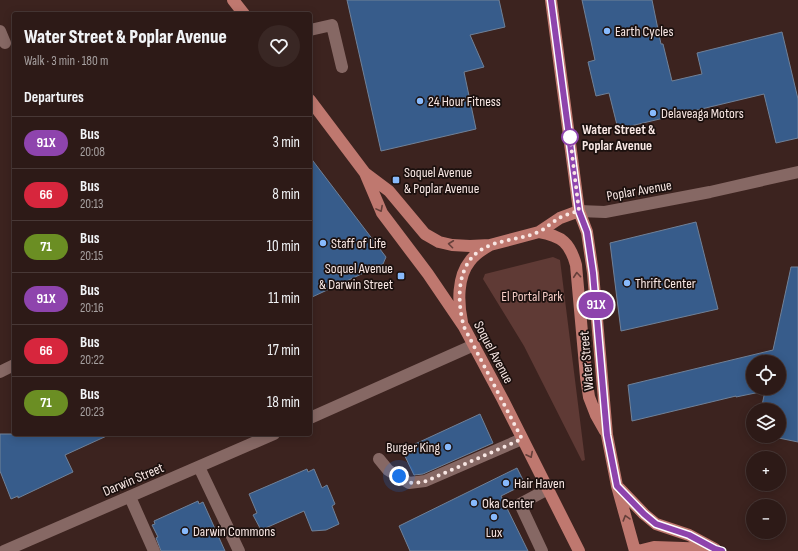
<!DOCTYPE html>
<meta charset="utf-8">
<style>
body{margin:0;font-family:"Sofia Sans Condensed",sans-serif;background:#392724;color:#f1f3f6;height:100vh;display:flex;flex-direction:column;font-size:15px;white-space:nowrap}
*{box-sizing:border-box;margin:0}
p{font-size:13px;color:#a7a1a1}
.icon{flex:none;width:22px;height:22px;fill:none;stroke:currentColor;stroke-width:2;stroke-linecap:round;stroke-linejoin:round}
.map{position:relative;flex:1;overflow:hidden}
.drawer{position:absolute;left:12px;top:12px;width:300px;height:424px;display:flex;flex-direction:column;background:#2d1a17;border-radius:4px;box-shadow:0 2px 10px #0003,0 0 0 1px #483836}
.drawer>*{flex:none}
.badge{padding:0 8px;border-radius:13px;font-size:14px;line-height:26px}
.fabs{position:absolute;left:746px;top:355px;display:grid;gap:8px}
.fabs a{display:grid;place-items:center;width:40px;height:40px;border-radius:50%;background:#2d1a17;box-shadow:0 2px 10px #0003,0 0 0 1px #483836;font-size:20px}
.you{position:absolute;width:20px;height:20px;margin:-10px;border:3px solid #fff;border-radius:50%;background:#1a73e8;box-shadow:0 0 0 6px #1a73e833}
.map>.badge{position:absolute;translate:-50% -50%;box-shadow:0 0 0 2px #fff}
h2{padding:0 12px;font-size:15px;line-height:36px}
.round{display:grid;place-items:center;flex:none;width:42px;height:42px;border-radius:21px;background:#392724}
.overview{display:flex;align-items:center;justify-content:space-between;height:68px;padding:0 12px}
h1{font-size:19px;font-weight:800;line-height:30px}
ul{padding:0;list-style:none}
li{display:flex;align-items:center;gap:12px;height:52px;padding:0 12px;border-top:1px solid #483836}
li div{flex:1}
li b{display:block;font-size:15px}
li em{font-style:normal}
li .badge{min-width:44px;font-weight:700;text-align:center}
.map>svg:first-child{display:block}
.green{fill:#5f3a35}
.building{fill:#375c8b;stroke:#708198;fill-rule:evenodd}
.lines{fill:none;stroke-linecap:round;stroke-linejoin:round}
.minor{stroke:#866864;stroke-width:12}
.major{stroke:#bf786f;stroke-width:12}
.oneway{stroke:#653f3a}
.line-casing{stroke:#fff;stroke-width:9}
.line{stroke:#8e44ad;stroke-width:6}
.walk{stroke:#f8e7e4;stroke-width:4;stroke-dasharray:0 7.2}
.poi-dot{fill:#88bafc;stroke:#1b100e;stroke-width:1.5}
.stop-dot{fill:#fff;stroke:#8e44ad;stroke-width:2}
.labels{text-anchor:middle;stroke-width:3.5;stroke-linejoin:round;paint-order:stroke}
.poi-label{font-size:14px;fill:#f8e7e4;stroke:#1b100e;text-anchor:start}
.stop-label{font-size:14px;font-weight:bold;fill:#f8e7e4;stroke:#1b100e;text-anchor:start}
.street-label{font-size:14px;fill:#f8e7e4;stroke:#1b100e}
.park-label{font-size:14px;fill:#f4cbc5;stroke:#1b100e}
</style>
<div class="map">
<svg width="798" height="551" viewBox="0 0 798 551">
<rect width="100%" height="100%" fill="#3c231f"/>
<path class="green" d="M 553,257 L 560,260 L 585,460 L 582,461 L 524,346 L 483,279 L 485,274 Z"/>
<path class="building" d="M 347,0 L 499,0 L 505,27 L 470,35 L 484,67 L 464,72 L 476,129 L 381,151 Z
M 582,0 L 652,0 L 661,44 L 663,44 L 672,81 L 702,74 L 697,53 L 782,32 L 798,99 L 798,138 L 776,143 L 764,94 L 618,129 L 609,93 L 596,96 L 588,62 L 595,60 Z
M 310,157 L 386,257 L 383,264 L 310,298 Z
M 696,222 L 718,309 L 621,331 L 610,243 Z
M 791,267 L 798,267 L 798,442 L 769,436 L 779,436 L 779,410 L 761,410 L 765,391 L 736,397 L 736,396 L 632,421 L 628,385 L 773,350 ZM 753,362 L 779,362 L 779,388 L 753,388 Z
M 480,414 L 493,443 L 423,474 L 414,475 L 402,450 Z
M 0,434 L 111,434 L 65,455 L 73,472 L 18,498 L 18,496 L 11,499 L 0,471 Z
M 517,468 L 525,484 L 501,496 L 528,551 L 410,551 L 399,526 Z
M 307,469 L 308,472 L 314,469 L 322,488 L 327,485 L 335,504 L 332,506 L 339,524 L 326,530 L 312,531 L 304,511 L 261,530 L 253,515 L 257,513 L 249,494 Z
M 198,501 L 199,504 L 203,502 L 225,551 L 161,551 L 156,538 L 158,537 L 152,525 L 155,524 L 154,521 Z"/>
<g class="lines">
<path class="minor" d="M 310,30 L 332,25 L 342,67
M 0,31 L 5,43
M 579,211 L 605,212 L 710,192 L 798,172
M 0,372 L 14,365
M 310,418 L 474,345
M 379,459 L 388,470 L 409,483 L 425,481 L 522,439
M 199,467 L 239,551
M 130,497 L 154,551
M 4,551 L 274,434
M 542,551 L 520,504 L 548,489"/>
<path class="major" d="M 233,0 L 244,14
M 551,0 L 579,211 L 587,232 L 593,273 L 607,435 L 617,486 L 635,551
M 310,100 L 365,173 L 382,213 L 428,274 L 464,327 L 503,400 L 579,551
M 365,173 L 389,191 L 425,234 L 439,242 L 452,245 L 470,246 L 490,245 L 539,232 L 560,218 L 579,211
M 539,232 C 562,236 570,243 576,265 L 586,377 L 589,397 L 596,415 L 605,431
M 462,322 C 458,303 457,277 470,261 C 475,254 483,249 490,245
M 619,488 L 644,514 L 656,524 L 689,535 L 715,549
M 638,551 L 654,547 L 712,549"/>
</g>
<defs><path id="oneway-chevron" d="M-2-3.5L2.5 0L-2 3.5" fill="none" stroke-width="1.6" stroke-linecap="round" stroke-linejoin="round"/></defs>
<g class="oneway">
<use href="#oneway-chevron" transform="translate(380 209) rotate(62)"/>
<use href="#oneway-chevron" transform="translate(451 244) rotate(-173)"/>
<use href="#oneway-chevron" transform="translate(577 275) rotate(-95)"/>
<use href="#oneway-chevron" transform="translate(530 455) rotate(63)"/>
<use href="#oneway-chevron" transform="translate(626 518) rotate(-106)"/>
</g>
<g class="lines">
<g class="line-casing">
<path id="line" d="M 551,0 L 579,211 L 587,232 L 593,273 L 607,435 L 617,486 L 644,514 L 656,524 L 689,535 L 715,549 L 722,551"/>
</g>
<use href="#line" class="line"/>
<path class="walk" d="M 399,476 L 409,483 L 424,482 L 522,439 L 464,327 C 456,298 456,257 491,245 C 506,239 523,239 538,232 C 546,229 552,222 559,218 C 564,215 572,213 579,211 L 570,137"/>
</g>
<g class="poi-dot">
<circle cx="607" cy="31" r="4"/>
<circle cx="420" cy="101" r="4"/>
<circle cx="653" cy="113" r="4"/>
<rect x="392" y="176" width="8" height="8" rx="2"/>
<circle cx="323" cy="243" r="4"/>
<rect x="397" y="272" width="8" height="8" rx="2"/>
<circle cx="627" cy="283" r="4"/>
<circle cx="448" cy="447" r="4"/>
<circle cx="506" cy="483" r="4"/>
<circle cx="474" cy="503" r="4"/>
<circle cx="494" cy="517" r="4"/>
<circle cx="185" cy="531" r="4"/>
</g>
<circle class="stop-dot" cx="570" cy="137" r="8"/>
<g class="labels">
<g class="poi-label">
<text x="615" y="36">Earth Cycles</text>
<text x="428" y="106">24 Hour Fitness</text>
<text x="661" y="118">Delaveaga Motors</text>
<text x="404" y="177">Soquel Avenue<tspan x="404" dy="16">&amp; Poplar Avenue</tspan></text>
<text x="331" y="248">Staff of Life</text>
<text x="393" y="273" text-anchor="end">Soquel Avenue<tspan x="393" dy="16">&amp; Darwin Street</tspan></text>
<text x="635" y="288">Thrift Center</text>
<text x="440" y="452" text-anchor="end">Burger King</text>
<text x="514" y="488">Hair Haven</text>
<text x="482" y="508">Oka Center</text>
<text x="193" y="536">Darwin Commons</text>
<text x="494" y="537" text-anchor="middle">Lux</text>
</g>
<g class="stop-label">
<text x="582" y="134">Water Street &amp;<tspan x="582" dy="16">Poplar Avenue</tspan></text>
</g>
<g class="street-label">
<text transform="translate(639 190) rotate(-10)" y="5">Poplar Avenue</text>
<text transform="translate(494 352) rotate(62)" y="5">Soquel Avenue</text>
<text transform="translate(586 361) rotate(-95)" y="5">Water Street</text>
<text transform="translate(133 479) rotate(-23)" y="5">Darwin Street</text>
</g>
<g class="park-label">
<text x="532" y="301">El Portal Park</text>
</g>
</g>
</svg>
<div class="fabs">
<a><svg class="icon" aria-label="locate" viewBox="0 0 24 24"><circle cx="12" cy="12" r="6"/><path d="M12 2v4M12 18v4M2 12h4M18 12h4"/></svg></a>
<a><svg class="icon" aria-label="layers" viewBox="0 0 24 24"><path d="M12 4l9 5-9 5-9-5zM3 14l9 5 9-5"/></svg></a>
<a>+</a>
<a>−</a>
</div>
<div class="you" style="left:399px;top:476px"></div>
<b class="badge" style="left:596px;top:305px;background:#8e44ad;color:#fff">91X</b>
<section class="drawer">
<div class="overview"><div><h1>Water Street &amp; Poplar Avenue</h1><p>Walk · 3 min · 180 m</p></div><a class="round"><svg class="icon" aria-label="heart" viewBox="0 0 24 24"><path d="M12 20l-8-8c-3-5 5-10 8-4 3-6 11-1 8 4z"/></svg></a></div>
<h2>Departures</h2>
<ul>
<li><span class="badge" style="background:#8e44ad;color:#fff">91X</span><div><b>Bus</b><p>20:08</p></div><em>3 min</em></li>
<li><span class="badge" style="background:#d7263d;color:#fff">66</span><div><b>Bus</b><p>20:13</p></div><em>8 min</em></li>
<li><span class="badge" style="background:#6b8e23;color:#fff">71</span><div><b>Bus</b><p>20:15</p></div><em>10 min</em></li>
<li><span class="badge" style="background:#8e44ad;color:#fff">91X</span><div><b>Bus</b><p>20:16</p></div><em>11 min</em></li>
<li><span class="badge" style="background:#d7263d;color:#fff">66</span><div><b>Bus</b><p>20:22</p></div><em>17 min</em></li>
<li><span class="badge" style="background:#6b8e23;color:#fff">71</span><div><b>Bus</b><p>20:23</p></div><em>18 min</em></li>
</ul>
</section>
</div>
